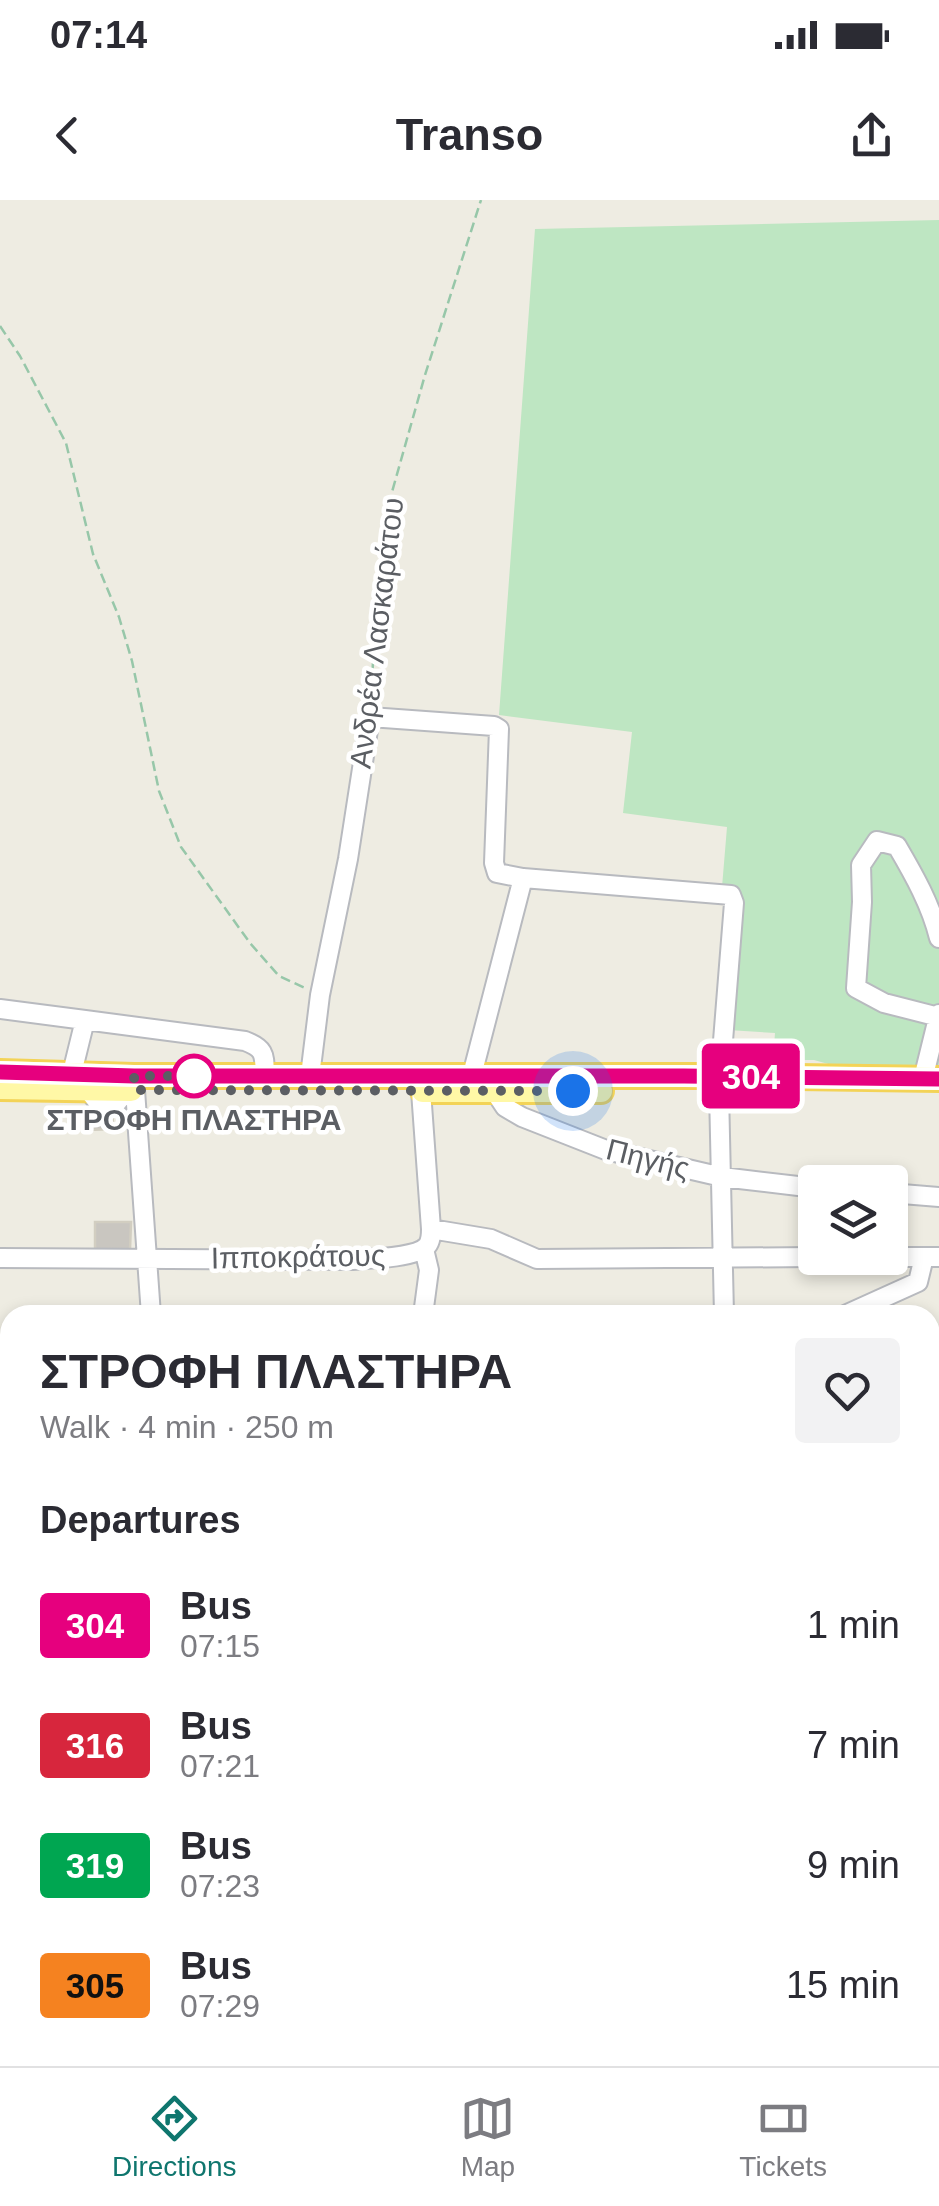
<!DOCTYPE html>
<meta charset="utf-8">
<style>
body{margin:0;font-family:Arial,sans-serif;background:#f2f2f3;color:#2b2b33;height:100vh;display:flex;flex-direction:column;font-size:38px;white-space:nowrap}
*{box-sizing:border-box;margin:0}
p{font-size:32px;color:#7c7c81}
.icon{flex:none;width:55px;height:55px;fill:none;stroke:currentColor;stroke-width:2;stroke-linecap:round;stroke-linejoin:round}
.map{position:relative;flex:1;overflow:hidden}
.sheet{position:absolute;left:0px;top:1105px;width:940px;height:762px;display:flex;flex-direction:column;background:#fff;border-radius:30px 30px 0 0;box-shadow:0 5px 15px #0003}
.sheet>*{flex:none}
.badge{padding:0 20px;border-radius:8px;font-size:35px;line-height:65px}
.controls{position:absolute;left:798px;top:965px;display:grid;gap:20px}
.controls a{display:grid;place-items:center;width:110px;height:110px;border-radius:10px;background:#fff;box-shadow:0 5px 15px #0003;font-size:50px}
.you{position:absolute;width:50px;height:50px;margin:-25px;border:8px solid #fff;border-radius:50%;background:#1a73e8;box-shadow:0 0 0 15px #1a73e833}
.map>.badge{position:absolute;translate:-50% -50%;box-shadow:0 0 0 5px #fff}
h2{padding:0 40px;font-size:38px;line-height:90px}
.round{display:grid;place-items:center;flex:none;width:105px;height:105px;border-radius:10px;background:#f2f2f3}
.summary{display:flex;align-items:center;justify-content:space-between;height:170px;padding:0 40px}
h1{font-size:48px;font-weight:700;line-height:75px}
ul{padding:0;list-style:none}
li{display:flex;align-items:center;gap:30px;height:120px;padding:0 40px}
li div{flex:1}
li b{display:block;font-size:38px}
li em{font-style:normal}
li .badge{min-width:110px;font-weight:700;text-align:center}
.status{display:flex;justify-content:space-between;align-items:center;height:70px;padding:0 50px;background:#fff;direction:ltr}
.status svg{height:28px;fill:currentColor}
header{display:flex;justify-content:space-between;align-items:center;height:130px;padding:0 40px;background:#fff;font-size:45px;font-weight:700}
.menu{display:flex;justify-content:space-around;align-items:center;height:140px;border-top:2px solid #e1e1e2;background:#fff;font-size:28px;color:#7c7c81}
.menu a{display:grid;justify-items:center;gap:5px}
.menu .on{color:#0f766e}
.map>svg:first-child{display:block}
.green{fill:#bee6c2}
.building{fill:#c9c6c0;stroke:#d2cec1;stroke-width:2.5}
.lines{fill:none;stroke-linecap:round;stroke-linejoin:round}
.minor-casing{stroke:#b8babf;stroke-width:22}
.major-casing{stroke:#f3d357;stroke-width:28}
.path{stroke:#97c7a9;stroke-width:2.5;stroke-dasharray:10 5;stroke-linecap:butt}
.minor{stroke:#fff;stroke-width:18}
.major{stroke:#fff8a6;stroke-width:22}
.line-casing{stroke:#fff;stroke-width:22}
.line{stroke:#e6007e;stroke-width:15}
.walk{stroke:#5b5e63;stroke-width:10;stroke-dasharray:0 18}
.stop-dot{fill:#fff;stroke:#e6007e;stroke-width:5}
.labels{text-anchor:middle;stroke-width:9;stroke-linejoin:round;paint-order:stroke}
.street-label{font-size:30px;fill:#5b5e63;stroke:#fff}
.stop-label{font-size:30px;font-weight:bold;fill:#5b5e63;stroke:#fff}
</style>
<div class="status"><b>07:14</b><svg viewBox="0 0 49 12"><path d="M0 12V9h3v3zM5 12V6h3v6zM10 12V3h3v9zM15 12V0h3v12zM26 1h20v11H26zM47 4h2v5h-2z"/></svg></div>
<header><svg class="icon" aria-label="back" viewBox="0 0 24 24"><path d="M15 5l-7 7 7 7"/></svg>Transo<svg class="icon" aria-label="share" viewBox="0 0 24 24"><path d="M12 15V3M7 8l5-5 5 5M5 13v7h14v-7"/></svg></header>
<div class="map">
<svg width="939" height="1866" viewBox="0 0 939 1866">
<rect width="100%" height="100%" fill="#eeece2"/>
<path class="green" d="M 939,20 L 939,867 L 839,867 L 814,860 L 773,860 L 775,833 L 728,830 L 740,689 L 722,687 L 727,627 L 623,613 L 632,532 L 499,515 L 535,29 Z
M 10,1238 L 10,1374 L 0,1371 L 0,1239 Z"/>
<path class="building" d="M 112,898 L 113,929 L 90,930 L 89,899 Z
M 95,1022 L 131,1022 L 130,1050 L 95,1050 Z"/>
<g class="lines">
<g class="minor-casing">
<path id="minor" d="M 0,809 L 85,820 L 72,873
M 939,817 L 884,803 L 856,788 L 862,702 L 861,665 L 877,641 L 897,646 C 914,675 931,705 939,738
M 85,820 L 245,841 C 266,849 264,855 265,876
M 472,875 L 523,678
M 134,876 L 151,1115
M 310,876 L 320,795 L 348,659 L 370,517 L 494,526 L 499,529 L 494,663 L 497,673 L 523,678 L 731,695 L 734,703 L 719,891 L 724,1115
M 923,879 L 939,814
M 88,890 L 100,905 L 114,906 L 127,890
M 421,891 L 431,1029
M 500,891 L 499,898 L 505,907 L 522,917 L 606,950 L 722,977 L 815,988
M 890,993 L 939,997
M 890,1057 L 939,1057
M 0,1058 L 350,1060 C 367,1059 416,1058 427,1046 C 431,1041 431,1035 431,1029 L 491,1039 L 537,1059 L 815,1057
M 423,1115 L 429,1070 L 424,1049
M 845,1115 L 918,1082 L 924,1057
M 0,1224 L 10,1224
M 930,1263 L 939,1264
M 930,1371 L 939,1372
M 3,1498 L 10,1635
M 930,1649 L 939,1650
M 0,1766 L 10,1765
M 396,1858 L 433,1866
M 25,1865 L 29,1866
M 100,1866 L 102,1858
M 197,1866 L 197,1858
M 282,1866 L 287,1858
M 375,1866 L 377,1858
M 522,1866 L 523,1858
M 706,1866 L 706,1858
M 796,1866 L 797,1858"/>
</g>
<g class="major-casing">
<path id="major" d="M 0,872 L 134,876 L 719,876 L 939,879
M 0,888 L 131,890
M 423,891 L 601,891"/>
</g>
<path class="path" d="M 0,126 L 20,156 L 66,243 L 93,354 L 119,417 L 132,461 L 159,591 L 181,647 L 250,743 L 279,776 L 307,789
M 371,499 L 377,388 L 392,292 L 425,175 L 481,0"/>
<use href="#minor" class="minor"/>
<use href="#major" class="major"/>
</g>
<g class="lines">
<g class="line-casing">
<path id="line" d="M 0,872 L 134,876 L 684,876 L 939,879"/>
</g>
<use href="#line" class="line"/>
<path class="walk" d="M 194,876 L 199,876 L 134,876 L 135,890 L 573,891"/>
</g>
<circle class="stop-dot" cx="194" cy="876" r="20"/>
<g class="labels">
<g class="street-label">
<text transform="translate(377 433) rotate(-83)" y="10">Ανδρέα Λασκαράτου</text>
<text transform="translate(648 959) rotate(14)" y="10">Πηγής</text>
<text transform="translate(298 1057) rotate(-1)" y="10">Ιπποκράτους</text>
</g>
<g class="stop-label">
<text x="194" y="930">ΣΤΡΟΦΗ ΠΛΑΣΤΗΡΑ</text>
</g>
</g>
</svg>
<div class="controls">
<a><svg class="icon" aria-label="layers" viewBox="0 0 24 24"><path d="M12 4l9 5-9 5-9-5zM3 14l9 5 9-5"/></svg></a>
</div>
<div class="you" style="left:573px;top:891px"></div>
<b class="badge" style="left:751px;top:876px;background:#e6007e;color:#fff">304</b>
<section class="sheet">
<div class="summary"><div><h1>ΣΤΡΟΦΗ ΠΛΑΣΤΗΡΑ</h1><p>Walk · 4 min · 250 m</p></div><a class="round"><svg class="icon" aria-label="heart" viewBox="0 0 24 24"><path d="M12 20l-8-8c-3-5 5-10 8-4 3-6 11-1 8 4z"/></svg></a></div>
<h2>Departures</h2>
<ul>
<li><span class="badge" style="background:#e6007e;color:#fff">304</span><div><b>Bus</b><p>07:15</p></div><em>1 min</em></li>
<li><span class="badge" style="background:#d7263d;color:#fff">316</span><div><b>Bus</b><p>07:21</p></div><em>7 min</em></li>
<li><span class="badge" style="background:#00a651;color:#fff">319</span><div><b>Bus</b><p>07:23</p></div><em>9 min</em></li>
<li><span class="badge" style="background:#f58220;color:#111">305</span><div><b>Bus</b><p>07:29</p></div><em>15 min</em></li>
</ul>
</section>
</div>
<nav class="menu">
<a class="on"><svg class="icon" aria-label="directions" viewBox="0 0 24 24"><path d="M12 3l9 9-9 9-9-9zM9 14v-3h6M13 9l2 2-2 2"/></svg>Directions</a>
<a><svg class="icon" aria-label="map" viewBox="0 0 24 24"><path d="M3 6l6-2 6 2 6-2v14l-6 2-6-2-6 2zM9 4v14M15 6v14"/></svg>Map</a>
<a><svg class="icon" aria-label="tickets" viewBox="0 0 24 24"><path d="M3 7h18v10H3zM15 7v10"/></svg>Tickets</a>
</nav>
